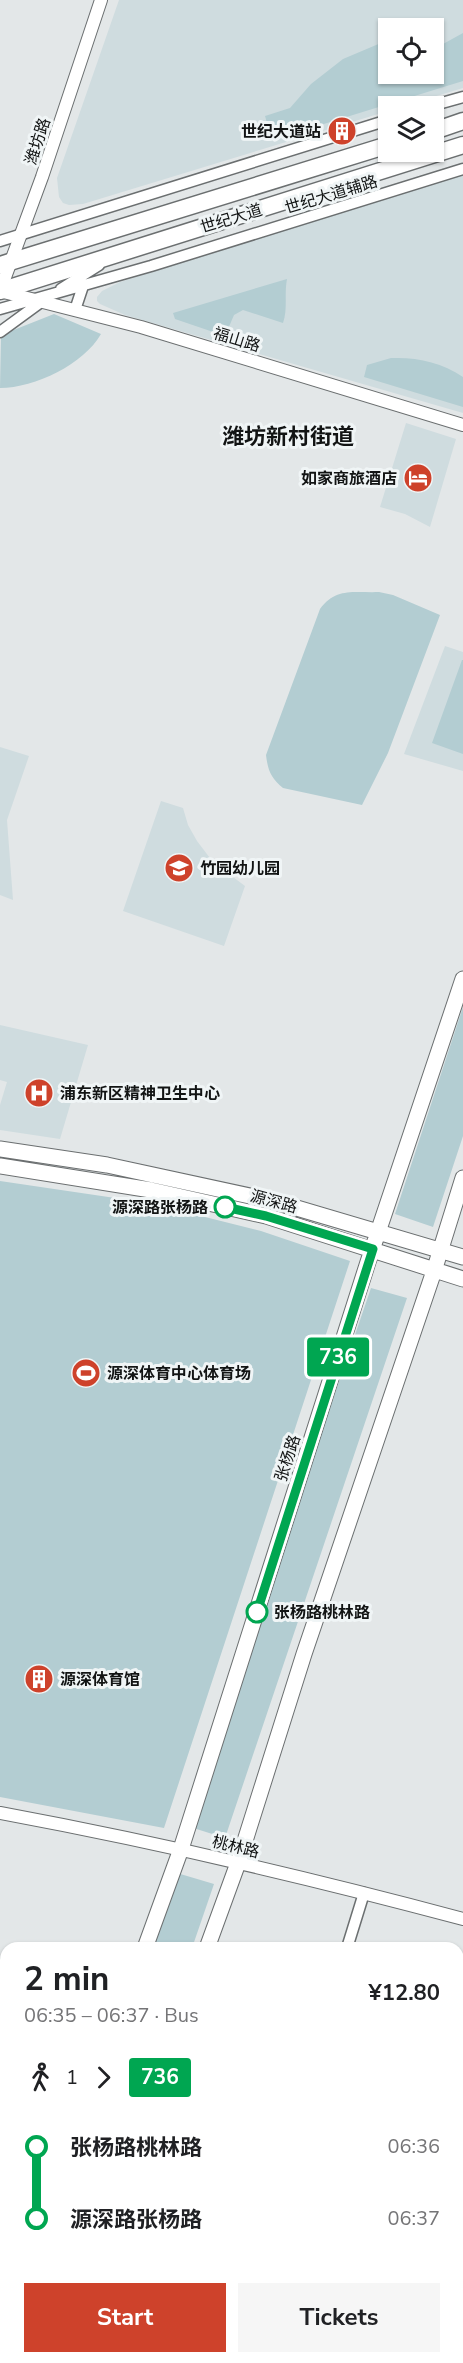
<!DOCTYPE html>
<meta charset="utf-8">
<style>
body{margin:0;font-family:"Nunito Sans","Noto Sans SC",sans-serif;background:#f6f6f6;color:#202124;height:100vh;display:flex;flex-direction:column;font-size:22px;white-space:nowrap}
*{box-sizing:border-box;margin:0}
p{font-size:20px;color:#757577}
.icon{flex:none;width:33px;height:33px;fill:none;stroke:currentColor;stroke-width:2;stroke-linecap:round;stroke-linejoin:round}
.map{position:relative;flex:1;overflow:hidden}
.side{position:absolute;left:0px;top:1942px;width:464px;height:422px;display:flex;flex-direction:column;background:#fff;border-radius:18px 18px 0 0;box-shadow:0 2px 4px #0004}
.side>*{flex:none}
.badge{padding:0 12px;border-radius:4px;font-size:21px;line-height:39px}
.fabs{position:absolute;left:378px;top:18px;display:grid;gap:12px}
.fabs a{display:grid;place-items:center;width:66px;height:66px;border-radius:0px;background:#fff;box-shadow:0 2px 4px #0004;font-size:30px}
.map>.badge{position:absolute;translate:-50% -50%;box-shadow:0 0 0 3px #fff}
.legs{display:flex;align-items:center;gap:9px;height:66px;padding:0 24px;font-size:20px}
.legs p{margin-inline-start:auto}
.overview{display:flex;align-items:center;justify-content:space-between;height:102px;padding:0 24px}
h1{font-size:33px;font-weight:700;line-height:45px}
.action{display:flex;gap:12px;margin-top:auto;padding:12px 24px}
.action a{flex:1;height:69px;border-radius:0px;background:#ce422b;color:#fff;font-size:24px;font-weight:700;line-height:69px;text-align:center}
.action a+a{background:#f6f6f6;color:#202124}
ul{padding:0 24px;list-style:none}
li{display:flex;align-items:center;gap:21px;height:72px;font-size:22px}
li i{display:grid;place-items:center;width:9px;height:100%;margin:0 8px;background:currentColor}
li i::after{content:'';width:15px;height:15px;margin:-8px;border:4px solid;border-radius:50%;background:#fff}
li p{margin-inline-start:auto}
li:first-child i{background:linear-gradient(#0000 50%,currentColor 0)}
li:last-child i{background:linear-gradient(currentColor 50%,#0000 0)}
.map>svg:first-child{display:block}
.built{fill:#cfdcdf;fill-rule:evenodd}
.green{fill:#b3cdd2}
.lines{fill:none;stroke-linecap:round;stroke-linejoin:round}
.minor-casing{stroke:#6b6f70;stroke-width:13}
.tertiary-casing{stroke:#6b6f70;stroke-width:14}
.secondary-casing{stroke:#6b6f70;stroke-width:17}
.primary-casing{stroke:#6b6f70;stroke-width:19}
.minor{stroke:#fff;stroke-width:10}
.tertiary{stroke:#fff;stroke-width:12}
.secondary{stroke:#fff;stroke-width:15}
.primary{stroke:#fff;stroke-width:16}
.line-1-casing{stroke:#fff;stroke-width:14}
.line-1{stroke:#00a651;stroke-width:9}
.stop-1-dot{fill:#fff;stroke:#00a651;stroke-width:3}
.labels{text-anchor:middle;stroke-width:6;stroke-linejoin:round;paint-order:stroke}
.poi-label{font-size:16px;font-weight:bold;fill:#121414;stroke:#f0f5f6;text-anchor:start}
.street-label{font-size:16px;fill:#121414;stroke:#f0f5f6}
.stop-label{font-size:16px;font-weight:bold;fill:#121414;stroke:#f0f5f6;text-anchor:end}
.district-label{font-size:22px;font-weight:bold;fill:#121414;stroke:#f0f5f6}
</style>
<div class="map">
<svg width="463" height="2363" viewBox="0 0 463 2363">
<rect width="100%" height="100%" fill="#e3e7e8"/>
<path class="built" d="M 119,0 L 463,0 L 463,88 L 403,106 L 388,106 L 388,111 L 83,204 L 69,205 L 63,203 L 59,197 L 57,178 ZM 388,28 L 434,28 L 434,74 L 388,74 Z
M 463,174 L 463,413 L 125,315 L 100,304 L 97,301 L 97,297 L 102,291 L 120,282 Z
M 406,423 L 456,439 L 430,527 L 405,514 L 380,507 Z
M 445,646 L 463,652 L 463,771 L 404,754 Z
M 0,747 L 29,756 L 7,820 L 13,900 L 0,895 Z
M 161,801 L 183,808 L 188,825 L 197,841 L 213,862 L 245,886 L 224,946 L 123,911 Z
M 0,1025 L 88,1045 L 60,1139 L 0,1130 L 0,1105 L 7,1082 L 0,1080 Z
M 458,2033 L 463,2035 L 463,2363 L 234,2363 L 236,2358 L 458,2358 Z"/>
<path class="green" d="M 463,33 L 463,81 L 272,140 L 265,116 L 290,108 L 311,84 L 343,59 L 388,40 L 388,74 L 434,74 L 434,49 Z
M 287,279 C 284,295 288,308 283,323 L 243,310 L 234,315 L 225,336 L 175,319 L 173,313 Z
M 54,314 L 101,334 C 84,364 35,388 0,388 L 1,335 Z
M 391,358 C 417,357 441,362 463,377 L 463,407 L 364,377 L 367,365 Z
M 379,592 L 393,595 L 440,615 L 388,753 L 362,805 L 283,788 C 271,778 268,771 266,755 L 320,609 C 336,587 354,593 379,592 Z
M 462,660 L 463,660 L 463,754 L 432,743 Z
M 463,1007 L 463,1136 L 433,1227 L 395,1214 Z
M 0,1181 L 149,1203 L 261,1231 L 350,1261 L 164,1828 L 0,1797 Z
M 371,1288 L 407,1298 L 225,1838 L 187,1826 Z
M 177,1873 L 214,1884 L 192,1948 L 151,1948 Z"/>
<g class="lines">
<g class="minor-casing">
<path id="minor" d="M 431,106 L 463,97
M 0,241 L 388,120
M 61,289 L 99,265
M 0,309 L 151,266 L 463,169
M 75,310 L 83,286
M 0,332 L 41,302
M 347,1948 L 364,1893
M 221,2363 L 222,2358"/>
</g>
<g class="tertiary-casing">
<path id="tertiary" d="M 101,0 L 42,177 L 0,291 L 141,327 L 463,425
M 0,1813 C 156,1842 310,1878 463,1919"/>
</g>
<g class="secondary-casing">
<path id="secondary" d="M 0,1149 L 107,1165 L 273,1201 L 463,1257
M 0,1166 L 151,1190 L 266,1216 L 463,1279
M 145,1948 L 181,1849 L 368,1262 L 463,979
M 207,1948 L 238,1863 L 304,1654 L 434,1271 L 463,1178
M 0,2354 L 6,2336
M 61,2363 L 62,2358"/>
</g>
<g class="primary-casing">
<path id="primary" d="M 434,131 L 463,121
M 0,265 L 388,145
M 0,291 L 463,145"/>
</g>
<use href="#minor" class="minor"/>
<use href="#tertiary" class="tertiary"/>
<use href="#secondary" class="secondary"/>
<use href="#primary" class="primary"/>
</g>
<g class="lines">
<g class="line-1-casing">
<path id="line-1" d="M 225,1207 L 266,1216 L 373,1249 L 257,1612"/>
</g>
<use href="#line-1" class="line-1"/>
</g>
<defs>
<g id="building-disc" transform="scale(1.5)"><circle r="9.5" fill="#ce422b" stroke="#f0f5f6"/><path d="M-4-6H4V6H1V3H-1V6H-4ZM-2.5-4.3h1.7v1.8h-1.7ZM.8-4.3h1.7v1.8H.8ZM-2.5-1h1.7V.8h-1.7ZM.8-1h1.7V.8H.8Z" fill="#fff"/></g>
<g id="hotel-disc" transform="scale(1.5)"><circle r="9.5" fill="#ce422b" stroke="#f0f5f6"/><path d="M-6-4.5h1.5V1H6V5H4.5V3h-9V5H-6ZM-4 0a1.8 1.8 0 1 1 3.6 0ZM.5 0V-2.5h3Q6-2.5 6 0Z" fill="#fff"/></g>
<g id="school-disc" transform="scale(1.5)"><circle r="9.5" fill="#ce422b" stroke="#f0f5f6"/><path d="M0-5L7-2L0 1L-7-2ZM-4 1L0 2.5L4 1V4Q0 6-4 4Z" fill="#fff"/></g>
<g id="hospital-disc" transform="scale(1.5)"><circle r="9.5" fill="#ce422b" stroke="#f0f5f6"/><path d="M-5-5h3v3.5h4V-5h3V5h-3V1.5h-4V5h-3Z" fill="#fff"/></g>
<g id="stadium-disc" transform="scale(1.5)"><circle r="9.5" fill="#ce422b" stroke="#f0f5f6"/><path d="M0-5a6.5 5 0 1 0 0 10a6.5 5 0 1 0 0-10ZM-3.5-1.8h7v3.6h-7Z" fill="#fff"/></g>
</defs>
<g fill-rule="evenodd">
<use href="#building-disc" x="342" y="131"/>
<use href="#hotel-disc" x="418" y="478"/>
<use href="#school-disc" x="179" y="868"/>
<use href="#hospital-disc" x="39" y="1093"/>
<use href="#stadium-disc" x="86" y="1373"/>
<use href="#building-disc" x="39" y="1679"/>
</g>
<g class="stop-1-dot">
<circle cx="225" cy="1207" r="10"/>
<circle cx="257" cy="1612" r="10"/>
</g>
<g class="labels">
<g class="poi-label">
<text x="321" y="137" text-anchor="end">世纪大道站</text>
<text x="397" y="484" text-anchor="end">如家商旅酒店</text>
<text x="200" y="874">竹园幼儿园</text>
<text x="60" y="1099">浦东新区精神卫生中心</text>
<text x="107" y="1379">源深体育中心体育场</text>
<text x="60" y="1685">源深体育馆</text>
</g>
<g class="street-label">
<text transform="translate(37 141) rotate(-72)" y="6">潍坊路</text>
<text transform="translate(331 194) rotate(-17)" y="6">世纪大道辅路</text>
<text transform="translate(231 218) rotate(-17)" y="6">世纪大道</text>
<text transform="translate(237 339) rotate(17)" y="6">福山路</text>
<text transform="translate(274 1201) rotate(15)" y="6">源深路</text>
<text transform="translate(287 1458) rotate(-72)" y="6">张杨路</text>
<text transform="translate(236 1846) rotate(14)" y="6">桃林路</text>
</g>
<g class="stop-label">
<text x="208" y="1213">源深路张杨路</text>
<text x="274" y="1618" text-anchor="start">张杨路桃林路</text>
</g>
<g class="district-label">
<text x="288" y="444">潍坊新村街道</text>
</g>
</g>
</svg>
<div class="fabs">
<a><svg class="icon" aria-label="locate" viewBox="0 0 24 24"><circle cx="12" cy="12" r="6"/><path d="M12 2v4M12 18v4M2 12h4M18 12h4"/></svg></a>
<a><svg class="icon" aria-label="layers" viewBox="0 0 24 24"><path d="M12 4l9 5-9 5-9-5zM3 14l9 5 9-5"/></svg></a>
</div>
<b class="badge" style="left:338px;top:1357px;background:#00a651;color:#fff">736</b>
<section class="side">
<div class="overview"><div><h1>2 min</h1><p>06:35 – 06:37 · Bus</p></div><b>¥12.80</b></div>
<div class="legs"><svg class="icon" aria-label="walk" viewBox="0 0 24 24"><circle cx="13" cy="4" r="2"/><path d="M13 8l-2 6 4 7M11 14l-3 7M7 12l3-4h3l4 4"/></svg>1<svg class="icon" aria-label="forward" viewBox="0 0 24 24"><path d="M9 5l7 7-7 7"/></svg><b class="badge" style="background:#00a651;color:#fff">736</b></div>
<ul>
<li><i style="color:#00a651"></i><b>张杨路桃林路</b><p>06:36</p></li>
<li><i style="color:#00a651"></i><b>源深路张杨路</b><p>06:37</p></li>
</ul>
<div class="action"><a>Start</a><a>Tickets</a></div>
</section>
</div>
